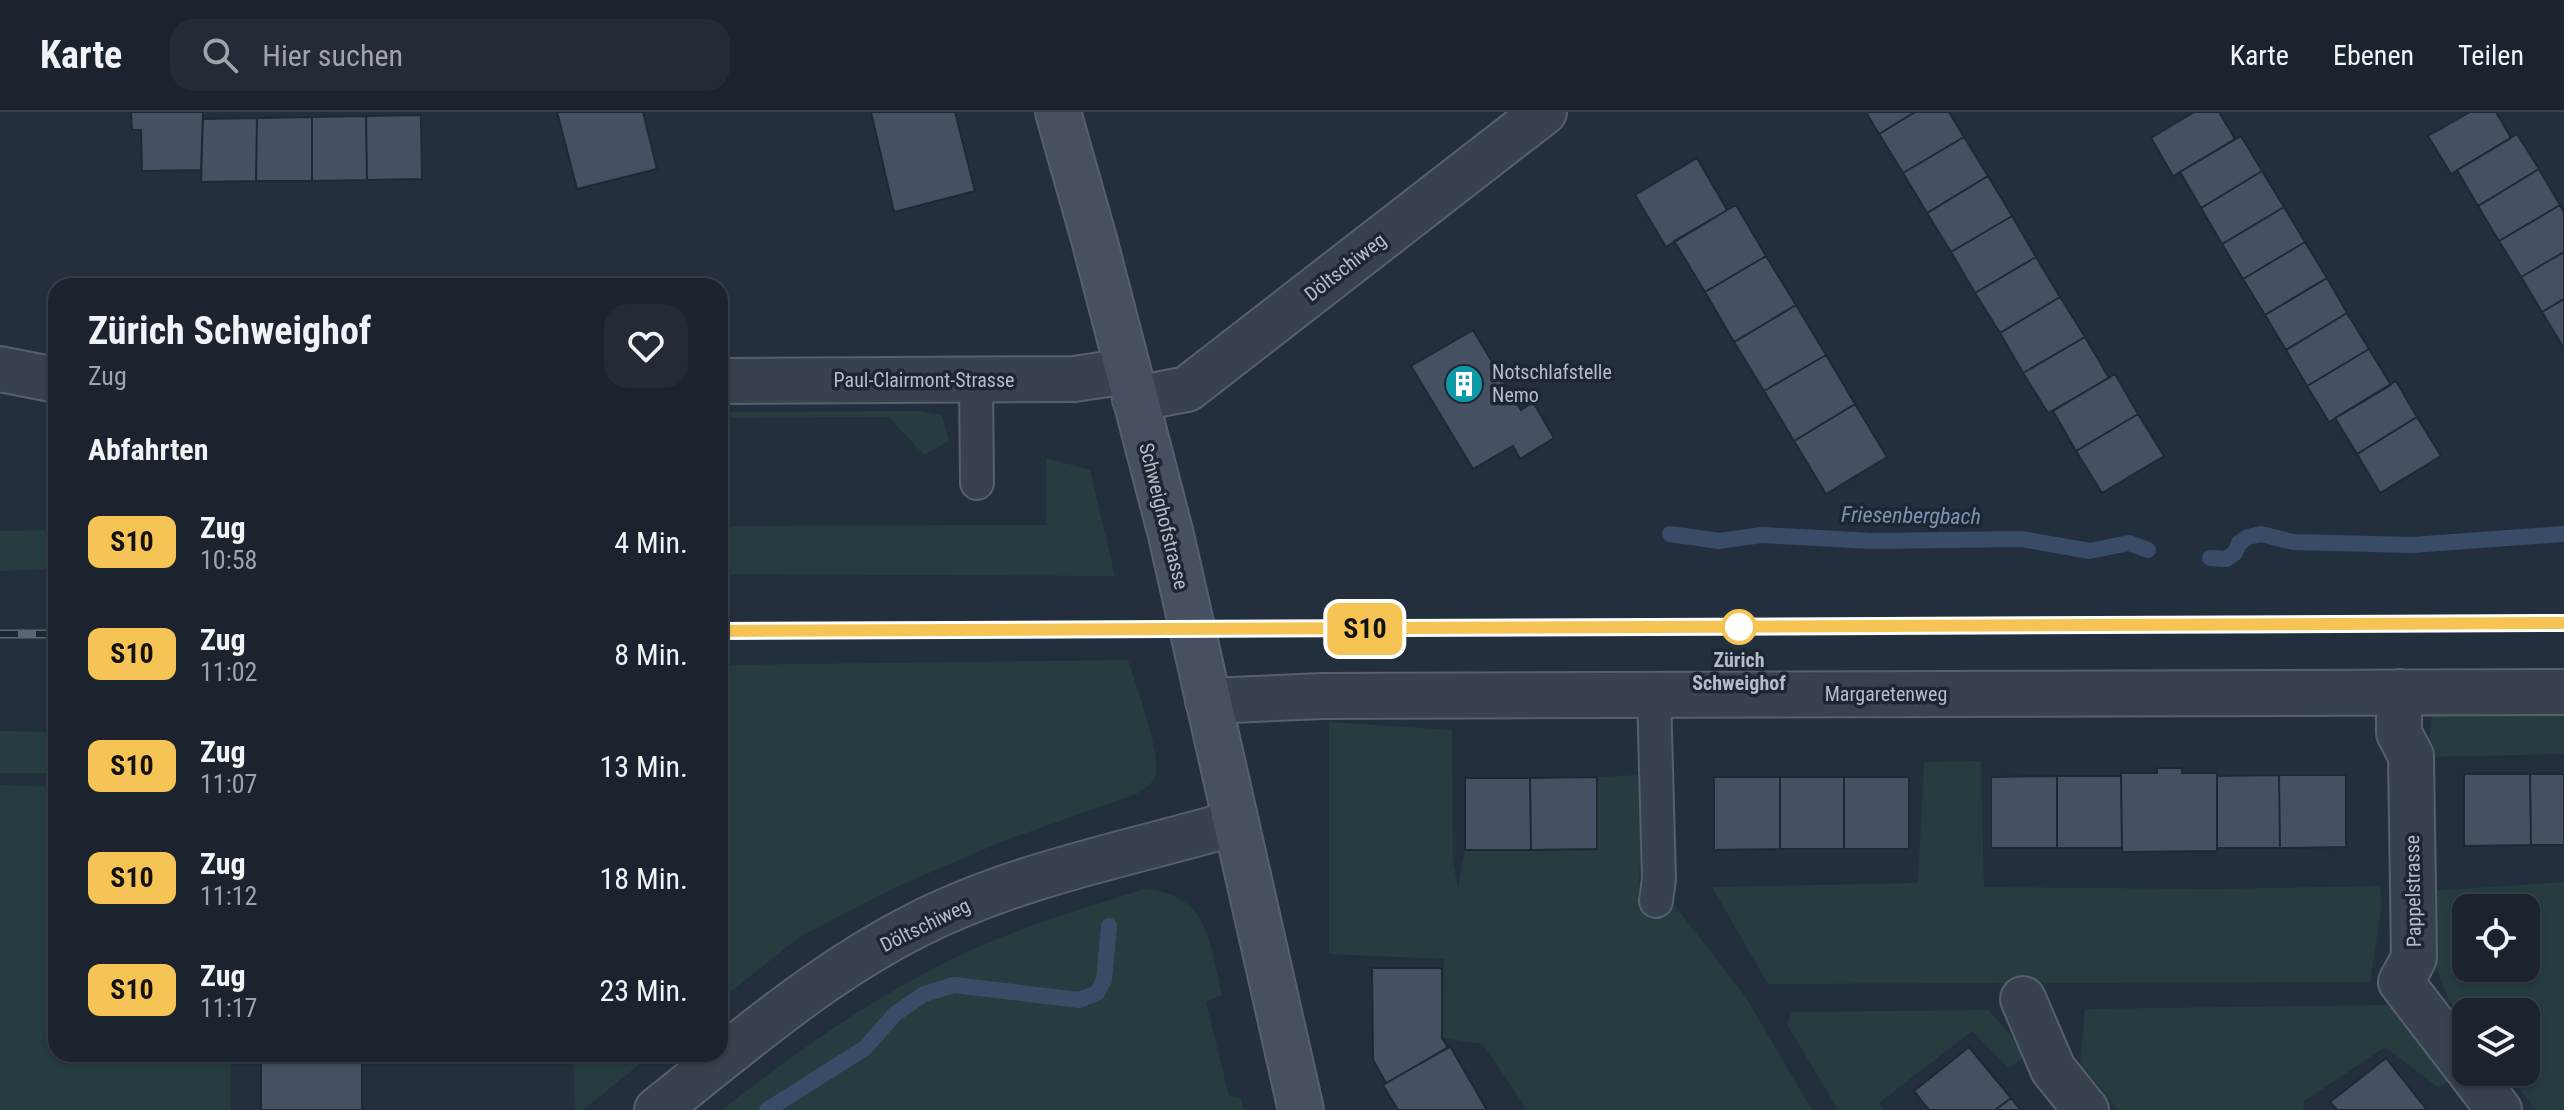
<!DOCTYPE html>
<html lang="de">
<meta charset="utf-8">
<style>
body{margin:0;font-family:"Roboto Condensed",sans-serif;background:#242b36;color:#f1f3f6;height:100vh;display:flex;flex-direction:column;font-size:30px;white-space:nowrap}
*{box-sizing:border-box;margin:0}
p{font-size:26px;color:#a0a4aa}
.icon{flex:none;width:44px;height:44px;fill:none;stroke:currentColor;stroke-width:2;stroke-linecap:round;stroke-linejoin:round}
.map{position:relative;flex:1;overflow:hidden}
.side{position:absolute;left:48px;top:166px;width:680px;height:784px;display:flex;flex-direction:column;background:#1b232e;border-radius:24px;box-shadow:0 2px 6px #0004,0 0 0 2px #39404a}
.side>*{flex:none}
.badge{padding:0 16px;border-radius:12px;font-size:28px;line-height:52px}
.controls{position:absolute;left:2452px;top:782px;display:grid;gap:16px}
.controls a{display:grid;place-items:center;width:88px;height:88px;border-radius:16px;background:#1b232e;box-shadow:0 2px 6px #0004,0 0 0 2px #39404a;font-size:40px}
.map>.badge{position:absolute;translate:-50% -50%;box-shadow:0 0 0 4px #fff}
h2{padding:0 40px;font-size:30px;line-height:72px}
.round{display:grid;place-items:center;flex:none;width:84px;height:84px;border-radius:24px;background:#242b36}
.overview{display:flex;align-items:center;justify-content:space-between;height:136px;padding:0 40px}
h1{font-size:38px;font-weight:700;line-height:60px}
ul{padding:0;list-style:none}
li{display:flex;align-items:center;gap:24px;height:112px;padding:0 40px}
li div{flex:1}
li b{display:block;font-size:30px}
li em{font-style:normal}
li .badge{min-width:88px;font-weight:700;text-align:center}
header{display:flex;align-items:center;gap:48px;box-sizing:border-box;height:112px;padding:0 40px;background:#1b232e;border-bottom:2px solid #39404a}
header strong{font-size:38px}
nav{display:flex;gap:44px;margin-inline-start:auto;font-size:28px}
.search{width:560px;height:72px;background:#242b36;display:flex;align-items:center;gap:20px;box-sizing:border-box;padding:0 28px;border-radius:24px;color:#a0a4aa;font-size:30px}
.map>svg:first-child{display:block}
.green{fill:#263c3f;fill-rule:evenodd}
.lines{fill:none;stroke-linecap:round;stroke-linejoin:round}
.stream{stroke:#394c67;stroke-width:16}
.building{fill:#455162;stroke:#1f2835;stroke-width:2}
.lane-casing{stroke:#565f6c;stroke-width:36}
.street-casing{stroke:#565f6c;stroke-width:48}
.secondary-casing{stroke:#565f6c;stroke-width:48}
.lane{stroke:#38414e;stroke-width:32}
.street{stroke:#38414e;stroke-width:44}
.secondary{stroke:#465061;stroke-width:44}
.rail-casing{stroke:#5a6575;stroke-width:9}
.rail{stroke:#1d2633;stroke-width:6;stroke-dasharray:18;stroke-linecap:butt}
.line-casing{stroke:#fff;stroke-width:18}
.line{stroke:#f6c454;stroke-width:12}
.stop-dot{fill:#fff;stroke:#f6c454;stroke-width:4}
.labels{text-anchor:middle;stroke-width:7;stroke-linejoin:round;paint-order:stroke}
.street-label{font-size:20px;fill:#b4bcc9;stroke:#1d2633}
.poi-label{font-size:20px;fill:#b4bcc9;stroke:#1d2633;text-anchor:start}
.stop-label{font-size:20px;font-weight:bold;fill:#b4bcc9;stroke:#1d2633}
.water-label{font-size:22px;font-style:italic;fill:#7c92b1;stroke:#1d2633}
</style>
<header>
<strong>Karte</strong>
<div class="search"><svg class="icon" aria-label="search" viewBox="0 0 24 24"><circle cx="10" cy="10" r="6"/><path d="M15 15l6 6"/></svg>Hier suchen</div>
<nav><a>Karte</a><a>Ebenen</a><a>Teilen</a></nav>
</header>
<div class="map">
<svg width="2564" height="998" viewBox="0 0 2564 998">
<rect width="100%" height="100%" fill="#242f3e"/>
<path class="green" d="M 919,299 L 942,303 L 949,329 L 924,343 L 889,305 L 720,306 L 720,300 Z
M 1046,346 L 1090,358 L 1115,464 L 720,462 L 720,414 L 1046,413 Z
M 56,418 L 56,457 L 0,459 L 0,419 Z
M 1128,548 C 1135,571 1163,646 1155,665 C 1152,673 1143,677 1136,682 L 1006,728 L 894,776 L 801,824 L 720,888 L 720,553 Z
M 2433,598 L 2564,598 L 2564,642 L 2427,645 Z
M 1329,610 L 1452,618 L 1453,751 L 1458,774 L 1465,738 L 1597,665 L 1642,663 L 1639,784 L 1675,794 L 1745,884 L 1812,998 L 1527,998 L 1483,932 L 1442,926 L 1444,847 L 1329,842 Z
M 0,619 L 56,620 L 56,661 L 0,661 Z
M 1981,649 L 1984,775 L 2213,777 L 2380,774 L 2382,792 L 2370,870 L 1768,872 L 1712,775 L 1918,771 L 1924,650 Z
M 0,673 L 56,675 L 56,942 L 231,942 L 230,998 L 0,998 Z
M 2564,770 L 2564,998 L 2536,998 L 2506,960 L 2526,960 L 2526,900 L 2466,900 L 2466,910 L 2449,888 L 2428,835 L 2432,779 ZM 2466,796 L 2526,796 L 2526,856 L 2466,856 Z
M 1144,777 C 1210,783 1209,830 1222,883 L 1206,890 L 1229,984 L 1241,986 L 1244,998 L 722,998 C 794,941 868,889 950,848 C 1012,817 1079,798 1144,777 Z
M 2387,893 L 2457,962 L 2439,976 L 2385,935 L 2304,989 L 2303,998 L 2118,998 L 2080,951 L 2085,897 Z
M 1988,898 L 2028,942 L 2009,956 L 1972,919 L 1879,991 L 1884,998 L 1838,998 L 1787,912 L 1792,900 Z
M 573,942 L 652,942 L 583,998 L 575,998 Z"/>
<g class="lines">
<path class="stream" d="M 1670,422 L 1719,429 L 1762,423 L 1873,429 L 2022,427 L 2090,439 L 2129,431 L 2148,438
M 2210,446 L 2226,447 L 2235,441 L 2239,431 L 2248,425 L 2261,422 L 2293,430 L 2412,433 L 2564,422
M 767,998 L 865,936 L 895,902 L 924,882 L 954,873 L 1079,888 L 1097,881 L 1104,868 L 1109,814"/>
</g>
<path class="building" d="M 131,0 L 203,0 L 201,58 L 142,59 L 141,18 L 132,18 Z
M 557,0 L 643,0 L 657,57 L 577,77 Z
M 871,0 L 955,0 L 975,79 L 894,100 Z
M 1866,0 L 1915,0 L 1879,22 Z
M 1915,0 L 1949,0 L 1964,25 L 1903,61 L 1879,22 Z
M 2194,0 L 2219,0 L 2235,27 L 2173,64 L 2151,26 Z
M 2470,0 L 2496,0 L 2511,26 L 2451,62 L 2428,24 Z
M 421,3 L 422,67 L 367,68 L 366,4 Z
M 366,4 L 367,68 L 312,69 L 312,5 Z
M 312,5 L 312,69 L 256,69 L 257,6 Z
M 257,6 L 256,69 L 201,70 L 203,7 Z
M 2517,22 L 2539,57 L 2478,94 L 2457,58 Z
M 2241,24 L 2262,59 L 2201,96 L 2180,60 Z
M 1964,25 L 1988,64 L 1927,101 L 1903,61 Z
M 1697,46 L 1727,98 L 1666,135 L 1635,83 Z
M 2539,57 L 2560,93 L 2499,129 L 2478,94 Z
M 2262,59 L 2284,95 L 2222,132 L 2201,96 Z
M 1988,64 L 2012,104 L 1951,140 L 1927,101 Z
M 1736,93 L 1766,144 L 1705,180 L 1674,129 Z
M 2560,93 L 2564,100 L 2564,140 L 2521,165 L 2499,129 Z
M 2284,95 L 2305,130 L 2243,167 L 2222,132 Z
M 2012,104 L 2036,145 L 1975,181 L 1951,140 Z
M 2305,130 L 2327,166 L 2265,203 L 2243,167 Z
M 2564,140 L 2564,187 L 2542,200 L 2521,165 Z
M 1766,144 L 1796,193 L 1734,230 L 1705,180 Z
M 2036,145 L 2060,185 L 2000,221 L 1975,181 Z
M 2327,166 L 2347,201 L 2286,238 L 2265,203 Z
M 2060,185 L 2085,225 L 2023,261 L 2000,221 Z
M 2564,187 L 2564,235 L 2563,235 L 2542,200 Z
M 1796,193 L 1826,243 L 1764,279 L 1734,230 Z
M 2347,201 L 2369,237 L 2307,274 L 2286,238 Z
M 1473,218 L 1521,298 L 1533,290 L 1554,326 L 1520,347 L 1513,334 L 1473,357 L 1411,254 Z
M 2085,225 L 2109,266 L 2048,301 L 2023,261 Z
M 2369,237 L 2391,273 L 2329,310 L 2307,274 Z
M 1826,243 L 1855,292 L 1794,329 L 1764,279 Z
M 2115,262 L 2138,302 L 2076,339 L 2053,299 Z
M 2396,269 L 2417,305 L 2357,342 L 2335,306 Z
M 1855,292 L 1887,345 L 1826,382 L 1794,329 Z
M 2138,302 L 2164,344 L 2102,381 L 2076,339 Z
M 2417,305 L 2441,344 L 2380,381 L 2357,342 Z
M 2157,656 L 2182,656 L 2182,661 L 2217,661 L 2217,739 L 2122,740 L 2121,661 L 2157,661 Z
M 2464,662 L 2530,662 L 2531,733 L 2464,734 Z
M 2530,662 L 2564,662 L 2564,733 L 2531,733 Z
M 2279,663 L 2280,736 L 2217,736 L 2217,664 Z
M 2279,663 L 2346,663 L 2346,735 L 2280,736 Z
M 2057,664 L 2121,664 L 2122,736 L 2057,736 Z
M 2057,664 L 2057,736 L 1991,736 L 1991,665 Z
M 1597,665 L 1597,737 L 1531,738 L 1530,666 Z
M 1714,665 L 1780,665 L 1780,737 L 1714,738 Z
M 1780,665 L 1844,665 L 1844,737 L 1780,737 Z
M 1844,665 L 1909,665 L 1909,737 L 1844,737 Z
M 1465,666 L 1530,666 L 1531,738 L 1465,738 Z
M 1372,856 L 1442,856 L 1442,926 L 1448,936 L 1386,971 L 1373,948 Z
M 1450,934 L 1487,998 L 1398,998 L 1383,973 Z
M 1969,935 L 2011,986 L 1995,998 L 1929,998 L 1914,979 Z
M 261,942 L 362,942 L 362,998 L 261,998 Z
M 2386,946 L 2427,998 L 2337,998 L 2330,990 Z
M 2011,986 L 2021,998 L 1995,998 Z"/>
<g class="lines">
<g class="lane-casing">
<path id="lane" d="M 976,267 L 977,371
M 1654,583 L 1659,767 L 1656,789"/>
</g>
<g class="street-casing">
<path id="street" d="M 0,257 L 56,268
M 720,269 L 1074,267 L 1128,259
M 1135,287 L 1187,277 L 1544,0
M 2399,580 L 2399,621 L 2411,644 L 2414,846 L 2401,870 L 2466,955
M 1208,589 L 1323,584 L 2564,580
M 2023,887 L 2053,957 L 2086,998
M 2470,960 L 2499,998
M 657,998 C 739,933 819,863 913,815 C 1013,763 1128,742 1235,711"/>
</g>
<g class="secondary-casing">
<path id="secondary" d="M 1058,0 L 1094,127 L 1171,423 L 1301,998"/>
</g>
<use href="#lane" class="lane"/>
<use href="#street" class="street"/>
<use href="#secondary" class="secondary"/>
<g class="rail-casing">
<path id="rail" d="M 720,519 L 2564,511
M 0,522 L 56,522"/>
</g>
<use href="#rail" class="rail"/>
</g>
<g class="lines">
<g class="line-casing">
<path id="line" d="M 720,519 L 2564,511"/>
</g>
<use href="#line" class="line"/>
</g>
<defs>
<g id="building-disc" transform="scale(2)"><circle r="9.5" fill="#0f9aa8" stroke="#1d2633"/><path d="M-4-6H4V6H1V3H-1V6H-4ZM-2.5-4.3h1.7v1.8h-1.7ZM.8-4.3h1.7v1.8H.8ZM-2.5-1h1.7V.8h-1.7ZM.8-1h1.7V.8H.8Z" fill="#fff"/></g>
</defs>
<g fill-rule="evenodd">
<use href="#building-disc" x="1464" y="272"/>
</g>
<circle class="stop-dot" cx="1739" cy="515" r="16"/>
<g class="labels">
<g class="street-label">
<text transform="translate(1345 155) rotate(-38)" y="7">Döltschiweg</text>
<text x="924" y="275">Paul-Clairmont-Strasse</text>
<text transform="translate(1164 404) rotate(76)" y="7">Schweighofstrasse</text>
<text x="1886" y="589">Margaretenweg</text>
<text transform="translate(2413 779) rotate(-91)" y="7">Pappelstrasse</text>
<text transform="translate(925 813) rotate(-26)" y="7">Döltschiweg</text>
</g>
<g class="poi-label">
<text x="1492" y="267">Notschlafstelle<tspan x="1492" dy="23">Nemo</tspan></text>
</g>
<g class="stop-label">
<text x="1739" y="555">Zürich<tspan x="1739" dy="23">Schweighof</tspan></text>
</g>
<g class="water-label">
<text transform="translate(1911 403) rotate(1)" y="8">Friesenbergbach</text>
</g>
</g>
</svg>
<div class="controls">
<a><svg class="icon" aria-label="locate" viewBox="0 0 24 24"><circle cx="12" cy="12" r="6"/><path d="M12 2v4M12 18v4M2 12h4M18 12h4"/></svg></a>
<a><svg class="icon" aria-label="layers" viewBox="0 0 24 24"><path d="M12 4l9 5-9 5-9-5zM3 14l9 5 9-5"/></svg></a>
</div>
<b class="badge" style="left:1365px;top:517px;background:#f6c454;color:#111">S10</b>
<section class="side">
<div class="overview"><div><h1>Zürich Schweighof</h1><p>Zug</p></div><a class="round"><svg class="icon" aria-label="heart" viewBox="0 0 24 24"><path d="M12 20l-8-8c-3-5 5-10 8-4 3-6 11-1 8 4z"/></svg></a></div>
<h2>Abfahrten</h2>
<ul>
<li><span class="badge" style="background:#f6c454;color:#111">S10</span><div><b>Zug</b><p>10:58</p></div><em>4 Min.</em></li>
<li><span class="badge" style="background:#f6c454;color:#111">S10</span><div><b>Zug</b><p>11:02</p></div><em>8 Min.</em></li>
<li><span class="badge" style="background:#f6c454;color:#111">S10</span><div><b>Zug</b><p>11:07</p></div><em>13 Min.</em></li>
<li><span class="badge" style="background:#f6c454;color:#111">S10</span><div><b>Zug</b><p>11:12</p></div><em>18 Min.</em></li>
<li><span class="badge" style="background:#f6c454;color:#111">S10</span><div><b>Zug</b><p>11:17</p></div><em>23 Min.</em></li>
</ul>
</section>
</div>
